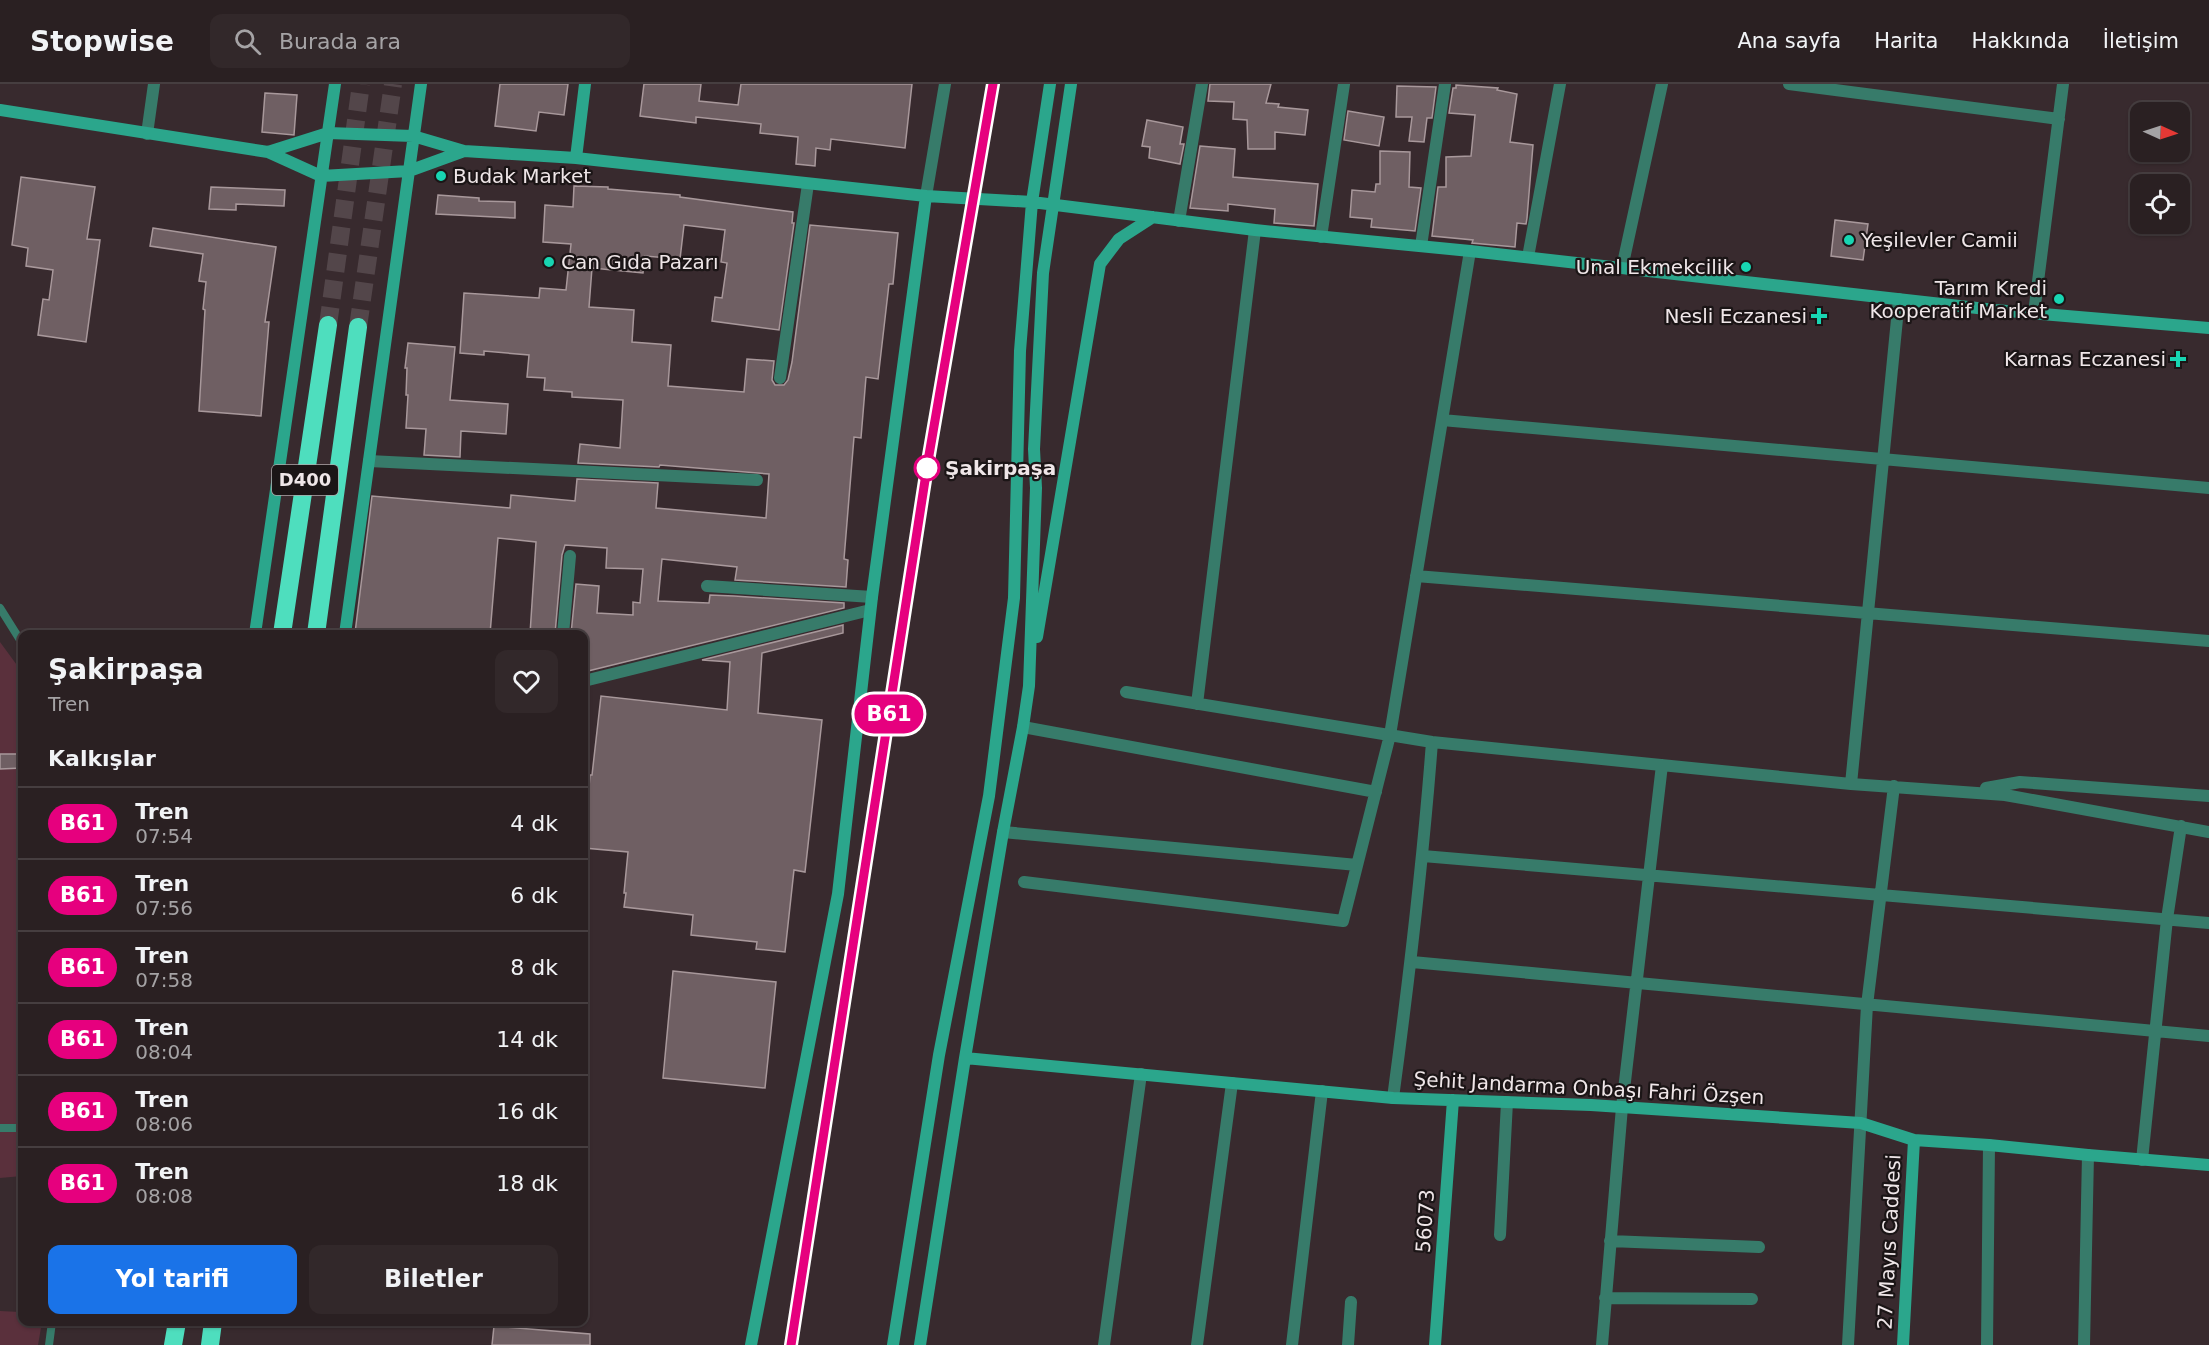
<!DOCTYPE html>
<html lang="tr">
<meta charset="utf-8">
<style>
body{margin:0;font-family:"DejaVu Sans",sans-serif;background:#32282a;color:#f1f3f6;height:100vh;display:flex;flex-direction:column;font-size:22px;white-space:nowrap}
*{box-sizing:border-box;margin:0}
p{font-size:20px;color:#a5a3a5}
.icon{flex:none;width:33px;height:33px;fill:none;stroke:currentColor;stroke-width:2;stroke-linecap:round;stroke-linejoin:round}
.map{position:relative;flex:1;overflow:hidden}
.panel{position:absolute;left:18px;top:546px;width:570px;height:696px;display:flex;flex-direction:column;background:#2a2022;border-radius:12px;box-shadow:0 2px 4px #0004,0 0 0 2px #463e40}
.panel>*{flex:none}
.badge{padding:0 12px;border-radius:20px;font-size:21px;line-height:39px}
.needle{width:39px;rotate:93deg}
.buttons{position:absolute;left:2130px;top:18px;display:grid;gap:12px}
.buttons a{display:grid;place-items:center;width:60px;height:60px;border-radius:12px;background:#2a2022;box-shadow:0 2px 4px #0004,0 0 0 2px #463e40;font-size:30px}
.map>.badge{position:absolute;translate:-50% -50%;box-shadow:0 0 0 3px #fff}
h2{padding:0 30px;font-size:22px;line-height:54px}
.round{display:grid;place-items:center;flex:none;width:63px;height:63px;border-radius:12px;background:#32282a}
.head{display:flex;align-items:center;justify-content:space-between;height:102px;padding:0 30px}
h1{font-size:28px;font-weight:700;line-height:45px}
.primary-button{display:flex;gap:12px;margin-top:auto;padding:12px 30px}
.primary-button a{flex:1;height:69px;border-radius:12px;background:#1a73e8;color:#fff;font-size:24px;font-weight:700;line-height:69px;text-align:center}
.primary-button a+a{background:#32282a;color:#f1f3f6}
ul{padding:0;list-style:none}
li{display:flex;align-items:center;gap:18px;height:72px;padding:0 30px;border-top:2px solid #463e40}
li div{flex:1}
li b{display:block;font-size:22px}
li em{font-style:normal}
li .badge{min-width:66px;font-weight:700;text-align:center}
header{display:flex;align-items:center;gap:36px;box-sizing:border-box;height:84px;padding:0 30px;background:#2a2022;border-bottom:2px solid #463e40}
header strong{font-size:28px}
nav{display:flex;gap:33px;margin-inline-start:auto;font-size:21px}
.search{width:420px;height:54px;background:#32282a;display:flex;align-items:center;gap:15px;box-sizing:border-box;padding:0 21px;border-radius:12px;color:#a5a3a5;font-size:22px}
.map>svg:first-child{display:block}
.green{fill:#5a303c}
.building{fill:#6f5f63;stroke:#a8989b;stroke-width:1.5}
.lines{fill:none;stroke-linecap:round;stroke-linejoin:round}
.highway-tunnel{stroke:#53464a;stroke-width:18;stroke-dasharray:18 9;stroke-linecap:butt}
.lane{stroke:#377b6a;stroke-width:8}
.street{stroke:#377b6a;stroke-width:12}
.secondary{stroke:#2ba68c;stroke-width:12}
.highway{stroke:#4edebe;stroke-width:18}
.line-casing{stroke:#fff;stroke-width:14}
.line{stroke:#e6007e;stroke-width:9}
.poi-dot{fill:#18d5b2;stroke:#1b1516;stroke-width:2}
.stop-dot{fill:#fff;stroke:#e6007e;stroke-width:3}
.labels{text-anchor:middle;stroke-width:4.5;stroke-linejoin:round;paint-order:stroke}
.shield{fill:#1b1516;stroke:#afa7a9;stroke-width:1.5}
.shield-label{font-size:18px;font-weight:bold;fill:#efe6e8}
.poi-label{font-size:20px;fill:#efe6e8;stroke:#1b1516;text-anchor:end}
.stop-label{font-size:20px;font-weight:bold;fill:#efe6e8;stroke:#1b1516;text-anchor:start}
.street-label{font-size:20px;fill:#efe6e8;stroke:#1b1516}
</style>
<header>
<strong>Stopwise</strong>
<div class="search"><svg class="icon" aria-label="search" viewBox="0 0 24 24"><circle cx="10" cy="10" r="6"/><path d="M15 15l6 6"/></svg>Burada ara</div>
<nav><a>Ana sayfa</a><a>Harita</a><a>Hakkında</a><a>İletişim</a></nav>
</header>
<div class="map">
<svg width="2209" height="1261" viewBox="0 0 2209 1261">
<rect width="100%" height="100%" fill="#382a2e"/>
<path class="green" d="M 0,558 L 22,588 L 22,1092 L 0,1094 Z
M 22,1211 L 22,1238 L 42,1238 L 38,1261 L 0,1261 L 0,1227 L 20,1228 Z"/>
<path class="building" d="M 500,0 L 568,0 L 564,31 L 539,28 L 536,47 L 495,42 Z
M 644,0 L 701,0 L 699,17 L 738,21 L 741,0 L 912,0 L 905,64 L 831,55 L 830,66 L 816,64 L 815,82 L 796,80 L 798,53 L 760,49 L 761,40 L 696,33 L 696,39 L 640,32 Z
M 1210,0 L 1271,0 L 1266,19 L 1279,20 L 1278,23 L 1308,26 L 1305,51 L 1275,48 L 1275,65 L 1248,65 L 1247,36 L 1233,35 L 1234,18 L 1208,17 Z
M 1456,1 L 1498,4 L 1497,6 L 1517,10 L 1510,58 L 1533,61 L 1527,134 L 1526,140 L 1517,139 L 1515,163 L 1472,159 L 1473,156 L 1432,152 L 1438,103 L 1446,103 L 1446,73 L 1471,72 L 1475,31 L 1449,29 L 1453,4 L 1456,4 Z
M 1397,2 L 1436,3 L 1432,34 L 1427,34 L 1424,58 L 1409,57 L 1412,33 L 1396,33 Z
M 265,9 L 297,11 L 294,51 L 262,48 Z
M 1348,27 L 1384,33 L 1379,62 L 1344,56 Z
M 1147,36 L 1183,43 L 1180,60 L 1184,60 L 1180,80 L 1149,74 L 1150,63 L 1142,62 Z
M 1200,62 L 1235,65 L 1233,93 L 1318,100 L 1314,142 L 1274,139 L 1275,125 L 1228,120 L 1228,127 L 1190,124 Z
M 1380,67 L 1410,68 L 1409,103 L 1421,104 L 1415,147 L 1371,143 L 1372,135 L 1350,133 L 1352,106 L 1375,108 L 1376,100 L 1380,100 Z
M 21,93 L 95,103 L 87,155 L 100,156 L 86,258 L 38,251 L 43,215 L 49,216 L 53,186 L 26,182 L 28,164 L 12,161 Z
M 574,102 L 608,103 L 608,105 L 680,111 L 680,113 L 793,128 L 792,139 L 794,139 L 779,246 L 712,237 L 715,213 L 722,214 L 727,179 L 721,178 L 725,146 L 684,141 L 680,175 L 645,172 L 643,189 L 592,184 L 589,223 L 634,226 L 632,258 L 671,261 L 668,302 L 744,308 L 747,275 L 774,277 L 772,296 L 775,301 L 784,301 L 788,296 L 792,278 L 810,141 L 898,149 L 893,200 L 889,200 L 878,295 L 866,293 L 861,354 L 854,353 L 844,475 L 848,476 L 846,503 L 735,496 L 737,483 L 662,475 L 658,517 L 709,519 L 710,511 L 734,512 L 844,519 L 844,524 L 588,587 L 588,574 L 584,574 L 584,550 L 571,550 L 576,500 L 599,502 L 597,529 L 633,531 L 633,518 L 640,519 L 643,485 L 606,484 L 607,464 L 565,461 L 562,471 L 555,550 L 530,550 L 536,458 L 498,454 L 490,550 L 358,550 L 355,549 L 372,412 L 510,424 L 511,411 L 575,417 L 577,395 L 658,399 L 656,424 L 766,434 L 769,390 L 660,381 L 659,383 L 578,379 L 580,360 L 620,364 L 623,316 L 572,313 L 572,308 L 544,306 L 545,294 L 527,293 L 529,271 L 484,267 L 484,271 L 460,269 L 464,209 L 539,214 L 540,204 L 566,206 L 571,160 L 543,158 L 545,121 L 573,123 Z
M 211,103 L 285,106 L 284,122 L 236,120 L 236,126 L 209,125 Z
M 438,111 L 479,114 L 479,117 L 515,118 L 515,134 L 436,130 Z
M 1835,136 L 1868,140 L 1863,176 L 1831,172 Z
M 153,144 L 276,163 L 265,238 L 269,238 L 261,332 L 199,327 L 205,226 L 203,225 L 206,198 L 199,197 L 203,170 L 150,162 Z
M 408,259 L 455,263 L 450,316 L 508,320 L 506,350 L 461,347 L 460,373 L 424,371 L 426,345 L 406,344 L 408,311 L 406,311 L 407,284 L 405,284 Z
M 843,541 L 843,549 L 762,569 L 758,629 L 822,636 L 805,788 L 794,786 L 785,868 L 756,865 L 757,858 L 691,851 L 693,831 L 624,823 L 626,809 L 624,809 L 628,768 L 584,764 L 590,691 L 592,691 L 601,612 L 727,626 L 730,578 L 702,576 Z
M 0,670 L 22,670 L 22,684 L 0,685 Z
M 673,887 L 776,898 L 765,1004 L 663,994 Z
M 494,1242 L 590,1250 L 590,1261 L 492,1261 Z"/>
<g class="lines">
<path class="highway-tunnel" d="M 328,241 L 361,0
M 358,243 L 393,0"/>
<path class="lane" d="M 0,524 L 22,559
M 0,1044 L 22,1044
M 49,1261 L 52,1238"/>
<path class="street" d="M 1789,0 L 2059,35
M 147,50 L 154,0
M 926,112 L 945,0
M 1179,137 L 1202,0
M 1321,153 L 1344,0
M 1421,162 L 1445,0
M 1528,173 L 1560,0
M 1622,184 L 1662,0
M 2034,229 L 2063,0
M 780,294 L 808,100
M 1442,336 L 2209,404
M 369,377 L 757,396
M 1416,492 L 2209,557
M 707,502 L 872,513
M 563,550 L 570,472
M 584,597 L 870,526
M 1126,608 L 1432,658 L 1851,700 L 2005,711 L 2209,748
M 1197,620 L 1255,146
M 1023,643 L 1376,708
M 1851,700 L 1899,215
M 1986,704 L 2020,698 L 2209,712
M 1003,748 L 1357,781
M 1423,772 L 2209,839
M 1024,798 L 1343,837 L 1390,651 L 1470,167
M 1412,878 L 2209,952
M 1393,1014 C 1409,895 1423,777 1432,658
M 2142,1076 L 2167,835 L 2181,742
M 1500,1151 L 1507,1018
M 1610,1157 L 1759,1163
M 1605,1214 L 1752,1215
M 1104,1261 L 1141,990
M 1197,1261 L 1232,999
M 1292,1261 L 1322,1007
M 1348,1261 L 1351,1218
M 1602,1261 L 1622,1023 L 1662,681
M 1848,1261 L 1867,921 L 1894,702
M 1987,1261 L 1989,1061
M 2084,1261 L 2088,1071"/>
<path class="secondary" d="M 0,26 L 268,68 L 321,92 L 409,87 L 464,67
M 268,68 L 328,49 L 413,52 L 464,67 L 576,74 L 926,112 L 1032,118 L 1255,146 L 1470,167 L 1995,226 L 2209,244
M 576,74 L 585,0
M 255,550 L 335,0
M 345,550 L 421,0
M 1037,553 L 1100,180 L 1119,155 L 1153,133
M 965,974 L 1393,1014 L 1591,1021 L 1861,1039 L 1914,1056 L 1989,1061 L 2088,1071 L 2209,1081
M 751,1261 L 838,810 L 872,513 L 926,112
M 893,1261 L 939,971 L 989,712 L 1014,514 L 1020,267 L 1032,118 L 1050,0
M 920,1261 L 965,974 L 1003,748 L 1023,643 L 1029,602 L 1036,404 L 1034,365 L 1043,189 L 1071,0
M 1435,1261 L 1453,1016
M 1903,1261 L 1914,1056"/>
<path class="highway" d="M 282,550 L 328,241
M 316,550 L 358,243
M 173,1261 L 177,1238
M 210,1261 L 213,1238"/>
</g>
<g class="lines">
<g class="line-casing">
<path id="line" d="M 791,1261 L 928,377 L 993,0"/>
</g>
<use href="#line" class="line"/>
</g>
<g class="poi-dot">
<circle cx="441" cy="92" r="6"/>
<circle cx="1849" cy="156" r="6"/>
<circle cx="549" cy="178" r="6"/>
<circle cx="1746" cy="183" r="6"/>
<circle cx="2059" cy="215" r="6"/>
<path d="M1816 223h6v6h6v6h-6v6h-6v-6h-6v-6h6z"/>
<path d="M2175 266h6v6h6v6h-6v6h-6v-6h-6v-6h6z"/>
</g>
<circle class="stop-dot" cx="927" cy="384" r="12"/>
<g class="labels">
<rect class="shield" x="272" y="381" width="66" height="30" rx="4.5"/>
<g class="shield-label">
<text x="305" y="402">D400</text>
</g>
<g class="poi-label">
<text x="453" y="99" text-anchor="start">Budak Market</text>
<text x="1861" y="163" text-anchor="start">Yeşilevler Camii</text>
<text x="561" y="185" text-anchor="start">Can Gıda Pazarı</text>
<text x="1734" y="190">Unal Ekmekcilik</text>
<text x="2047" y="211">Tarım Kredi<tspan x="2047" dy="23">Kooperatif Market</tspan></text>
<text x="1807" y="239">Nesli Eczanesi</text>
<text x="2166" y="282">Karnas Eczanesi</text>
</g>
<g class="stop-label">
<text x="945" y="391">Şakirpaşa</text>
</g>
<g class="street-label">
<text transform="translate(1589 1004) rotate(3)" y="7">Şehit Jandarma Onbaşı Fahri Özşen</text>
<text transform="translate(1425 1137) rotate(-86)" y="7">56073</text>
<text transform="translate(1889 1158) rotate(-87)" y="7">27 Mayıs Caddesi</text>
</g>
</g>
</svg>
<div class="buttons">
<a><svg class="needle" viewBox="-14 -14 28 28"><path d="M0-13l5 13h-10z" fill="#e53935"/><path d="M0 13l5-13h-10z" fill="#a5a3a5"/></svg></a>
<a><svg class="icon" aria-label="locate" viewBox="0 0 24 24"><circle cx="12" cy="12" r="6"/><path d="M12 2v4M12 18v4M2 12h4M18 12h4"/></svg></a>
</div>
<b class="badge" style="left:889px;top:630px;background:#e6007e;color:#fff">B61</b>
<section class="panel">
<div class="head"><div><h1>Şakirpaşa</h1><p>Tren</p></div><a class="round"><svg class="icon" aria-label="heart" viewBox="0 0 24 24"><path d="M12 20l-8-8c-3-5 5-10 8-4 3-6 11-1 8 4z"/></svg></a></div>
<h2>Kalkışlar</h2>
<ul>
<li><span class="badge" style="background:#e6007e;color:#fff">B61</span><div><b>Tren</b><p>07:54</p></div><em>4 dk</em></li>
<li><span class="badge" style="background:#e6007e;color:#fff">B61</span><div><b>Tren</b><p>07:56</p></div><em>6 dk</em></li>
<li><span class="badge" style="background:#e6007e;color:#fff">B61</span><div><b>Tren</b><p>07:58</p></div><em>8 dk</em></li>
<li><span class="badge" style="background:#e6007e;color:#fff">B61</span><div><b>Tren</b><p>08:04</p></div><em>14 dk</em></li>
<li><span class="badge" style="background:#e6007e;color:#fff">B61</span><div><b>Tren</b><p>08:06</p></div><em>16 dk</em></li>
<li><span class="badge" style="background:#e6007e;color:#fff">B61</span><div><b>Tren</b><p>08:08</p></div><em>18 dk</em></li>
</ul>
<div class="primary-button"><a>Yol tarifi</a><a>Biletler</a></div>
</section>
</div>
